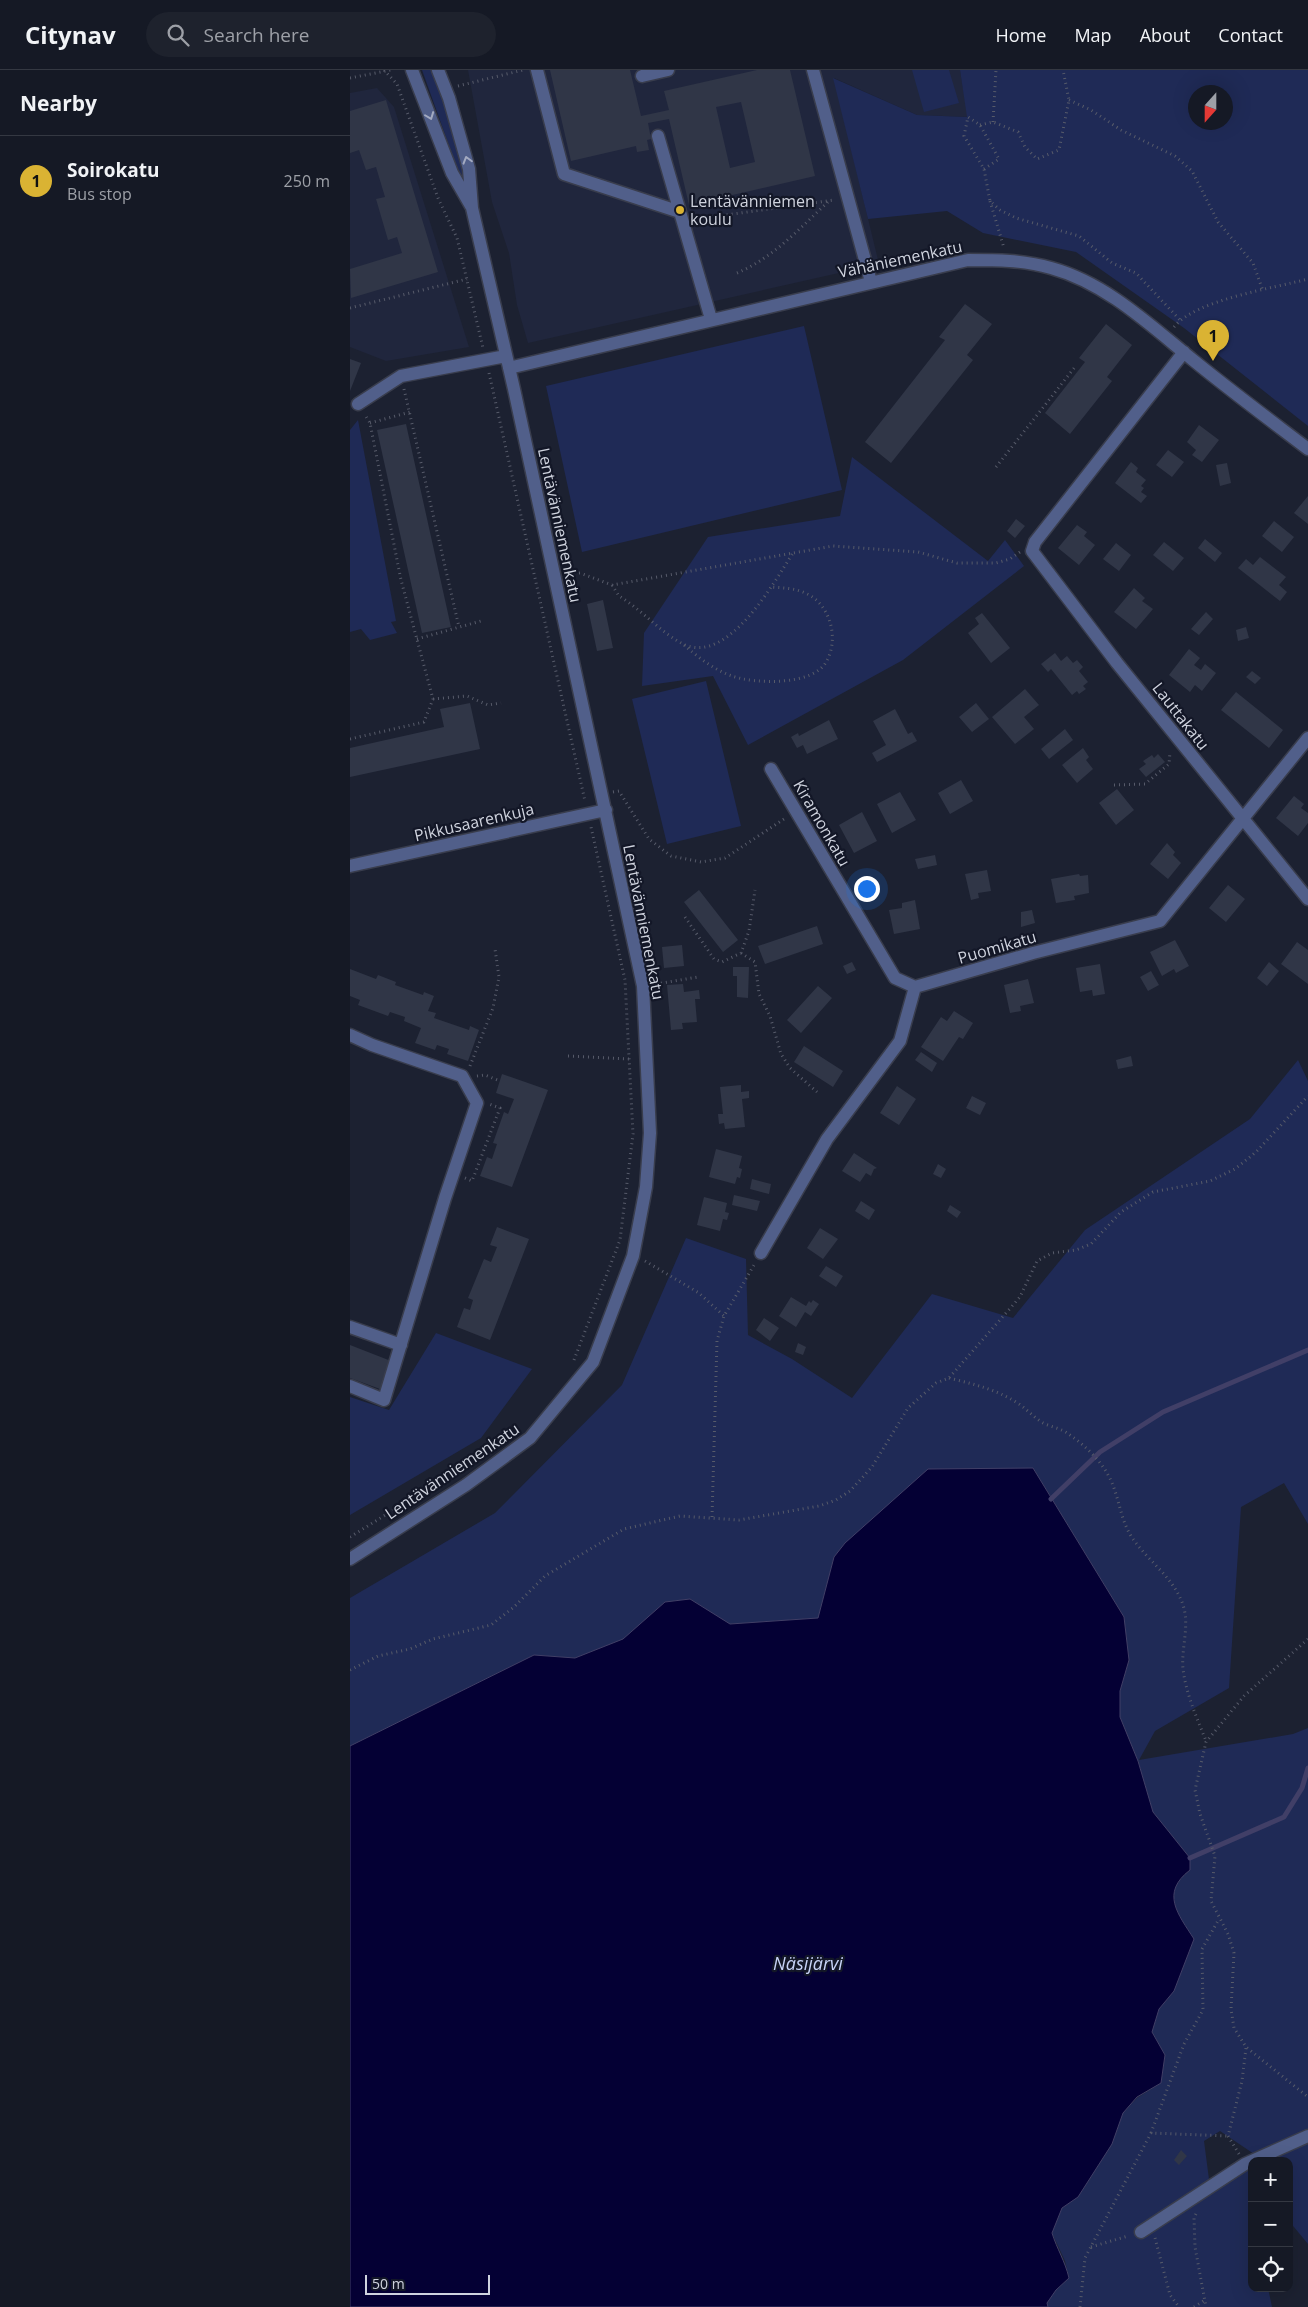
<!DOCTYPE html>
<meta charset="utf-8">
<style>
body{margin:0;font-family:"Open Sans",sans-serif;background:#1e222d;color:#f1f3f6}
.controls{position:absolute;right:15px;bottom:15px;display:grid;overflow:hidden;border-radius:10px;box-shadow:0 5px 20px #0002}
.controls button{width:45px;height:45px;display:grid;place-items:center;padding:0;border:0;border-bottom:1px solid #343842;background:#151925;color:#f1f3f6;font:25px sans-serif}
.compass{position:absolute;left:838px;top:15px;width:45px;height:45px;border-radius:50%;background:#151925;box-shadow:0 5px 20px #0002;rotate:201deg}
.scale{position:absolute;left:15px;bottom:12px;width:125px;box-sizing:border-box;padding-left:5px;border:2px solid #cfd3de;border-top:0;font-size:14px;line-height:18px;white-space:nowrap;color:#cfd3de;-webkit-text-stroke:4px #131727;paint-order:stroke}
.you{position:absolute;left:516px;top:818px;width:18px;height:18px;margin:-12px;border:4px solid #fff;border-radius:50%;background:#1a73e8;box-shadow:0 0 0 8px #1a73e833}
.badge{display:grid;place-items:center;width:32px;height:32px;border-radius:50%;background:#dab333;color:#111;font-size:16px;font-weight:700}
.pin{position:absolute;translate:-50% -41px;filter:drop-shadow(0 1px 2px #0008)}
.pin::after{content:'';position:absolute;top:26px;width:18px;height:15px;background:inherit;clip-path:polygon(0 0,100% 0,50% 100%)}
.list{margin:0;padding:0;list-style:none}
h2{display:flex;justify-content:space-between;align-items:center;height:65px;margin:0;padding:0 20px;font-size:21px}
h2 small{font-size:16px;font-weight:400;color:#9da0a7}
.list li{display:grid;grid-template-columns:32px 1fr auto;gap:15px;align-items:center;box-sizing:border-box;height:90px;padding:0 20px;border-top:1px solid #343842}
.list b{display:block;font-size:19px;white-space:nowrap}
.list p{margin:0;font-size:16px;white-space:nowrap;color:#9da0a7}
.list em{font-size:16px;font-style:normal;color:#9da0a7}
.icon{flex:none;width:28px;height:28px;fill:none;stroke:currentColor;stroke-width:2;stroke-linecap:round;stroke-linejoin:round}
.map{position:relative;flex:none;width:958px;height:2237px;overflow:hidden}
header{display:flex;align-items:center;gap:30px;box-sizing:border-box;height:70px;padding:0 25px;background:#151925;border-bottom:1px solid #343842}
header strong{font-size:24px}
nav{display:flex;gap:28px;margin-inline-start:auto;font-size:18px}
.search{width:350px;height:45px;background:#1e222d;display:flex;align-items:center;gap:12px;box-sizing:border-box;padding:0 18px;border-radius:28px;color:#9da0a7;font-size:19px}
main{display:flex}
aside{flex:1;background:#151925}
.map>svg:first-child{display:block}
.built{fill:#20263d}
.green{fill:#1f2a56;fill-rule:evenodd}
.water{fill:#040034;stroke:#413f67}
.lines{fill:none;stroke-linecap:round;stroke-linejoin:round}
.stream{stroke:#413f67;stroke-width:5}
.building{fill:#303647;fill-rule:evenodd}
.minor-casing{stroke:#393d4d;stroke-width:15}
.path{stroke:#575b6a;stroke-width:3;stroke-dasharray:1 4;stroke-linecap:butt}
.minor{stroke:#515f8a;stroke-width:12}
.oneway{stroke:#a3aac1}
.poi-dot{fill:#dab333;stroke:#131727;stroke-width:2}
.labels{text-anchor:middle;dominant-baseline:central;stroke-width:4.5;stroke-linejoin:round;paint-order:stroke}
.poi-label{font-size:16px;fill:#cfd3de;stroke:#131727;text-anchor:start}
.street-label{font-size:16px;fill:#cfd3de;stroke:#131727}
.water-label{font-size:18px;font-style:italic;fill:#c7d3f7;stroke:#131727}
</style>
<header>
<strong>Citynav</strong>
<div class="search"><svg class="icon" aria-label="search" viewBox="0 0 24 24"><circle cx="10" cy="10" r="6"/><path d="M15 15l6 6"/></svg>Search here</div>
<nav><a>Home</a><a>Map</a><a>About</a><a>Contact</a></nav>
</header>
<main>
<aside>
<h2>Nearby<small></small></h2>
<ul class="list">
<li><span class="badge">1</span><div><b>Soirokatu</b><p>Bus stop</p></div><em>250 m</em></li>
</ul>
</aside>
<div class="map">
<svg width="958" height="2237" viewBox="0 0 958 2237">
<rect width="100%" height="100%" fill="#1c2131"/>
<path class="built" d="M118,0H610L618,47L567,45L484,8L529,194L178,273L167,235L159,183L142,132Z
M27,18L44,37L119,277L36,291L0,277V23Z"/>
<path class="green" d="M72,0H83L94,31L115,107L114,110L111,109Z
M562,0H599L609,33L574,42Z
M610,0H958V356L834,258L726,182L633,163L597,141L518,149L483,8L567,45L617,47ZM846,22H876V52H846Z
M454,256L492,420L232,482L196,316Z
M8,350L46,551L41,552L47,563L20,570L11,559L0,562V360Z
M502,387L638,491L655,470L674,496L553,590L398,675L363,606L292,616L294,563L358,467L490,446Z
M356,611L391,756L317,774L282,629Z
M948,990L958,1011V1454L934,1413L891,1437L879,1618L805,1661L789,1690L943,1664L958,1658V2174L939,2151V2091H902V2218H918L922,2237H698L696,2233L706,2220L719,2208L715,2191L702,2163L712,2138L728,2127L762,2074L773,2043L787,2028L811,2013L815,1985L802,1962L809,1939L824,1921L843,1869C828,1844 810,1823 840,1800V1788L803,1742L788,1691L770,1647V1621L779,1590L774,1547L683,1398L495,1473L484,1487L468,1548L379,1554L340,1529L315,1532L274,1569L225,1588L184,1585L0,1676V1528L145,1443L272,1315L336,1168L396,1189L398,1265L442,1289L502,1328L582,1224L663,1248L735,1160L900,1049ZM870,2061L907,2086L860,2117L854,2071Z
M86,1263L182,1299L131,1368L0,1445V1327L39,1340Z"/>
<path class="water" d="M683,1398L774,1547L779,1590L770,1621V1647L788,1691L803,1742L840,1788V1800C810,1823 828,1844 844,1869L824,1921L809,1939L802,1962L815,1985L811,2013L787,2027L773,2043L762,2074L728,2127L712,2138L702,2163C707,2179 715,2191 719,2208L706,2220L697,2233L698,2237H0V1676L184,1585L225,1588L273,1569L315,1532L340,1529L380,1554L468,1548L484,1487L495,1473L578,1399Z"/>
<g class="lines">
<path class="stream" d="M701,1429L750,1382L813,1342L958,1280
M840,1788L934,1747L952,1718L958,1698"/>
</g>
<path class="building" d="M200,0H280L291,46L319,40L314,21L407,0H440L465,106L339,135L319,49L298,53L301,69L297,70L299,80L287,82L286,76L221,91ZM391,32L405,92L380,98L366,37Z
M36,30L88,202L1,228L0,199L52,183L47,167L38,170L26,129L35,127L26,97L16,100L9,80L0,83V41Z
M615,234L642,254L617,285L623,290L541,393L515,372L595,270L589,267Z
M756,254L782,275L757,307L762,311L720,364L695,343L735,292L729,288Z
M0,289L11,293L0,321Z
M56,354L101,557L72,563L27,360Z
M849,355L869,370L852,392L842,385L846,380L837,372Z
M818,380L834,392L822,407L806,395Z
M781,392L788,398L786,402L796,410L791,416L794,418L791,422L797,426L791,433L765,413Z
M877,393L881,413L870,416L866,395Z
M958,426V454L944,443Z
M666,449L675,456L665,468L657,461Z
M924,451L944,467L932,482L912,466Z
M727,455L737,462L734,466L745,475L729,495L708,478Z
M855,469L872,483L865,492L848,478Z
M814,472L834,488L823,501L803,485Z
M766,473L781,485L769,501L753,489Z
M910,487L936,507L929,515L937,522L930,531L888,498L896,489L903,495Z
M784,518L795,528L792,531L803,539L786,559L764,542Z
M253,530L263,578L247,581L237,534Z
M856,542L863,549L849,565L841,559Z
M632,543L660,578L641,593L618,563L629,554L625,548Z
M896,557L899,568L888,571L886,560Z
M839,579L850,588L844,595L851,600L855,594L866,603L852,621L845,615L840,622L819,605Z
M705,583L711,591L717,586L723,593L727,590L733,597L729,601L738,612L733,616L736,619L729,624L727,621L722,625L701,599L698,602L691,594Z
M902,601L911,608L905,614L896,607Z
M675,619L689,635L674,647L684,659L665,674L642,647Z
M886,622L933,660L919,678L871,640Z
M120,633L130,679L0,707V678L94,657L90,639Z
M626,633L639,649L622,662L609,647Z
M545,639L558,664L562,662L567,671L527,692L522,683L536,675L523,651Z
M479,650L488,669L457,684L453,675L447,678L441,667L448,663L449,666Z
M715,659L723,670L699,689L691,679Z
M733,678L739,687L736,690L743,699L727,713L712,695Z
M808,684L815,692L796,707L789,699L796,694L793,691L802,685L804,688Z
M611,710L623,731L600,744L588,723Z
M767,719L784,740L766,755L749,733Z
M550,722L566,750L542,763L527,734Z
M944,726L954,734L951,738L958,743V753L948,766L926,748Z
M512,742L527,771L504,783L489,755Z
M817,773L825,782L823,785L831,793L818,809L800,794Z
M585,785L587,795L568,799L565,789Z
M637,800L641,821L628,823L629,828L621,830L615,804Z
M729,804L730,806L738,805L739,823L724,826L725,830L706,833L701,809Z
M878,815L895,829L876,852L859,838Z
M349,820L388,870L373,882L334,832Z
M565,830L570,859L544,864L539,840L552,838V833Z
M682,840L685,853L671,857V842Z
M467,856L473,874L415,894L408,876Z
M825,870L839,896L826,903L824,899L812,906L800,882Z
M947,872L958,880V914L931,894Z
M332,875L334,896L314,898L312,877Z
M502,892L506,900L497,904L493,896Z
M919,892L929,901L917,916L907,908Z
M750,894L755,924L743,926L742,920L730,922L726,898Z
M383,897H399L398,928L387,927V906H383Z
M0,899L26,909L28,905L46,912L45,915L73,925L74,922L84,926L78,941L86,943L84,948L119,960L120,956L129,960L118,991L97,984L99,979L87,975L85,980L65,973L71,958L54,951L55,947L40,942L38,946L8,935L10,930L0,926Z
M801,901L809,915L798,921L790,907Z
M678,909L684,933L670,936L671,941L660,943L654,915Z
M333,914L334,922L349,920L350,929H345L347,952L332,953L333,959L321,960L317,915Z
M468,916L482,928L451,963L437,950Z
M604,941L623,953L613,969L609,967L593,991L571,977L591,947L597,951Z
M454,976L493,1001L483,1017L444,992Z
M571,982L587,993L582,1002L565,990Z
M781,986L783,996L768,999L766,990Z
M152,1004L198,1020L162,1117L130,1106L137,1087L142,1089L147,1074L143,1073L154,1042L158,1044L164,1029L146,1023Z
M391,1015V1022L399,1021V1028L392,1029L395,1057L375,1059L374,1053L369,1054L368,1044H373L370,1017Z
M547,1016L566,1029L549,1055L530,1043Z
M622,1026L636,1033L630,1045L616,1038Z
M366,1079L392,1086L389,1098L392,1099L390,1108L387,1107L385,1114L359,1107Z
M504,1083L527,1098L524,1099L521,1106L516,1103L510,1112L492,1101Z
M588,1094L596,1099L591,1108L583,1104Z
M402,1109L421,1114L419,1124L400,1119Z
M384,1125L410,1131L407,1141L382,1135Z
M354,1127L377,1133L375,1142L379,1143L377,1150L373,1149L370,1161L347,1155Z
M511,1131L525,1140L519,1150L505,1141Z
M600,1135L611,1142L607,1148L597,1141Z
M147,1157L179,1169L140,1270L107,1257L114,1238L120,1240L123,1230L118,1228L134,1189L141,1192L147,1177L140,1175Z
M470,1158L488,1169L473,1189L457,1178Z
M476,1196L493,1206L486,1217L469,1206Z
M441,1227L456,1236L459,1231L461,1233L463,1230L469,1234L461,1246L455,1242L446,1257L429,1246Z
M414,1248L429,1258L420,1271L406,1260Z
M448,1273L456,1277L453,1285L445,1282Z
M0,1275L41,1291L30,1319L0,1308Z
M831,2080L837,2086L829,2095L824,2090Z"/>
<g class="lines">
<defs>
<path id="minor" d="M62,0L102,103L121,136
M187,0L214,104L330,142
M463,0L521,212
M292,6L318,0
M308,66L361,249
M834,282L685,472L682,481L767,593L958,829
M159,298L618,190C646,190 673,190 701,198C756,213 800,255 843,290C881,321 920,350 958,379
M8,334L51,306L156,286
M421,699L545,908L565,917
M0,796L256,740
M0,965L22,975L112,1006L127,1033L95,1128L34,1330L0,1316
M411,1183L477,1069L550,971L565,917L683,883L810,851L958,668
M0,1257L51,1275
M0,1489L116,1415L180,1368L243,1292L283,1186L296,1117L300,1063L293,916L164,319L122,138L119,99L99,28L88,0
M791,2162L895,2094L958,2066"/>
</defs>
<use href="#minor" class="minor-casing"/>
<path class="path" d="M34,0L47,14L88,128L107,168L133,278
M0,8L41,0
M108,16L173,0
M719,30L741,40L771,60L825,86L842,101L868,152L903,193L913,221
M643,52L646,0
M630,55L643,52L668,62L675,77L687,89L709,80L719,30L713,0
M634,99L649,89L630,55L618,47L614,66L634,99L640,131L650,140L666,148L729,166L762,193L786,203L830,250
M640,131L654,178
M347,149L484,130
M387,203C423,188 450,158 478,132
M0,238L117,209
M824,257C845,230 924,218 958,209
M139,303L235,731
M54,319L109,557
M20,353L60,342
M646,397L725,297
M219,504L230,503L262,515L483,476L568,482L607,493H646L660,489L670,482
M262,515L269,526C292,540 310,562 333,574C378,596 424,512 443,483
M67,569L131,551
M334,575C348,587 364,600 382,606C404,614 463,616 476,592C490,569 480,533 455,523C445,518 433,518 421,517
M83,629L117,626L138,635L151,633
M0,669L74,652L83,629L51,510L20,353L15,345
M764,715L795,714L819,694L820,682
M263,722L269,721L299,769L321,786L351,792L375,788L434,749
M335,847L364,889L372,892L391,883L399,861L405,820
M391,883L405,892L409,924L420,946L431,984L440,998L467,1022
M306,914L348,907
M218,986L279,989
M120,996L143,938L149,907L145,879
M127,1006L135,1005L150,1011
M115,1108L122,1111L150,1038L139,1034
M295,1191L349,1223L374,1246
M224,1290L270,1170L283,1064L275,910L241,757
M599,1308C623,1314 645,1319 666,1332C676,1338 683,1347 693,1353C701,1357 710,1358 717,1363C735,1375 754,1393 762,1413C770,1432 771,1452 783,1469C799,1492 824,1508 833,1535C840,1556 831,1578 833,1599C836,1624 847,1648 856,1671
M362,1447L367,1271L374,1246L404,1195
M0,1467L119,1393
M958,1569L894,1626L856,1672L845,1720L850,1744L865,1786L861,1831L878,1864L884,1883L881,1939L884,1958L896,1977L958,2027
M0,1600L28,1586L60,1579L83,1569L141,1555L164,1537L195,1506L274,1459L330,1446L389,1450L469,1436L486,1430L500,1421L522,1397L558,1338L586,1313L599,1308L670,1227L687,1191L702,1183L726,1180L741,1174L771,1142L803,1122L860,1111L885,1099L906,1082L958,1026
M801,2063L834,1974L853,1940L852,1879L869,1849
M889,2084L878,2066L892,2011L896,1978
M846,2144L844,2148L845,2177L856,2237
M805,2168L820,2225L829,2237
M741,2177L778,2166
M730,2237L735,2188L801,2063L878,2066
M844,2237L855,2230"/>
<use href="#minor" class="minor"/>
</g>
<defs><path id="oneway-chevron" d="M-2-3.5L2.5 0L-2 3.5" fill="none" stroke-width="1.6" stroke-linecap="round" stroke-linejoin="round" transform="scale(1.25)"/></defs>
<g class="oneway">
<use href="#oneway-chevron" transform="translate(80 46) rotate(69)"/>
<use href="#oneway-chevron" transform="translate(117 90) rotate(-106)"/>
</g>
<circle class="poi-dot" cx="330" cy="140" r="5"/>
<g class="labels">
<g class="poi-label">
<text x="340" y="131">Lentävänniemen<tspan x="340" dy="18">koulu</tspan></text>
</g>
<g class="street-label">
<text transform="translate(550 189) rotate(-12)">Vähäniemenkatu</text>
<text transform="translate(210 455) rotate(78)">Lentävänniemenkatu</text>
<text transform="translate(831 646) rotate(52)">Lauttakatu</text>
<text transform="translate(124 752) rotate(-13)">Pikkusaarenkuja</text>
<text transform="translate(472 753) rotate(60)">Kiramonkatu</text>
<text transform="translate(294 852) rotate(79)">Lentävänniemenkatu</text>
<text transform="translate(647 877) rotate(-16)">Puomikatu</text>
<text transform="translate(102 1401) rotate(-34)">Lentävänniemenkatu</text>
</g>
<g class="water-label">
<text x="458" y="1893">Näsijärvi</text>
</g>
</g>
</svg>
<div class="controls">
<button>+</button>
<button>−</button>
<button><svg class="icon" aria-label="locate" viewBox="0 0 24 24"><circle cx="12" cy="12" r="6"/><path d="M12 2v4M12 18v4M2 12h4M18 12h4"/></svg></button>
</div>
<svg class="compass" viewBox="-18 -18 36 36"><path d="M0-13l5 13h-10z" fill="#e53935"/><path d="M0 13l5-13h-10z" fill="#9da0a7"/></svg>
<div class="scale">50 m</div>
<div class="you"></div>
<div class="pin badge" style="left:863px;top:291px">1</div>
</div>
</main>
